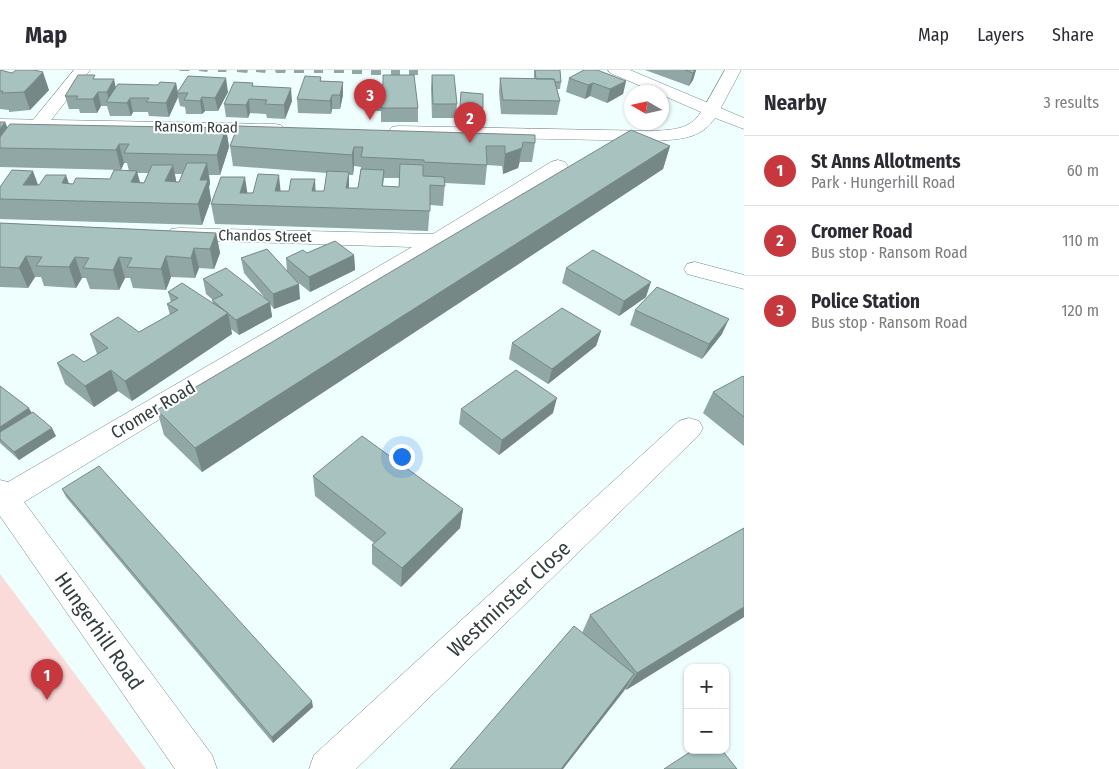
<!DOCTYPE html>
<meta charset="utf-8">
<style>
body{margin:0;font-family:"Fira Sans Condensed",sans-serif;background:#f2f2f3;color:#2b2b33}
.controls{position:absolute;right:15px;bottom:15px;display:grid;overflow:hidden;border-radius:10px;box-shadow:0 1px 4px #0004}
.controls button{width:45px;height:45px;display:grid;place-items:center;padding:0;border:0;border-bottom:1px solid #e1e1e2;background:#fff;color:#2b2b33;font:25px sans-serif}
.compass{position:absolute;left:624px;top:15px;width:45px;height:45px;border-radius:50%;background:#fff;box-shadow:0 1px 4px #0004;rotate:279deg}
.you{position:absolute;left:401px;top:386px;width:18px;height:18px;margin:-12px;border:4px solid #fff;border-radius:50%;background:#1a73e8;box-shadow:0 0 0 8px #1a73e833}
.badge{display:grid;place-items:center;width:32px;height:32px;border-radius:50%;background:#c7373e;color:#fff;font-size:16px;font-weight:700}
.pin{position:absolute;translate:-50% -41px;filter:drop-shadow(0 1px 2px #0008)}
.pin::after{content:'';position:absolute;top:26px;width:18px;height:15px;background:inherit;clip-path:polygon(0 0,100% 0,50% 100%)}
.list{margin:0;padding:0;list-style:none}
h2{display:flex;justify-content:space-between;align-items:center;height:65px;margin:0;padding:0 20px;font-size:21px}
h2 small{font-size:16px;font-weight:400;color:#7c7c81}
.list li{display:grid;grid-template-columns:32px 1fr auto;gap:15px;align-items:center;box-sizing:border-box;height:70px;padding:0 20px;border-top:1px solid #e1e1e2}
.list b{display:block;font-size:19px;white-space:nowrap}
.list p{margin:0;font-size:16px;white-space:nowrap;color:#7c7c81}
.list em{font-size:16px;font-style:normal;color:#7c7c81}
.map{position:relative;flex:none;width:744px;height:699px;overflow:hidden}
header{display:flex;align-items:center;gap:30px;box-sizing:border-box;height:70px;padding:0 25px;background:#fff;border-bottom:1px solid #e1e1e2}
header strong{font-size:24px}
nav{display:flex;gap:28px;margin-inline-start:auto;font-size:18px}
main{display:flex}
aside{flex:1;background:#fff}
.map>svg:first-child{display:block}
.green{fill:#fadbd9}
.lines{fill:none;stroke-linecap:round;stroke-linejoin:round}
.minor-casing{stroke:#718988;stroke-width:1}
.tertiary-casing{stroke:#718988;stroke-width:1}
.minor{fill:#fff;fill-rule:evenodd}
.tertiary{fill:#fff;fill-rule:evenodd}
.wall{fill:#90a7a5;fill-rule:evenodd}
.shaded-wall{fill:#768886}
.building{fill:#a8c2c0;stroke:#768886}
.labels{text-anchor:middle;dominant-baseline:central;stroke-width:4;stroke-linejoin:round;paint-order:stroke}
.far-street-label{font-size:15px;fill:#343e3e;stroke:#fff}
.street-label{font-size:18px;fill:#343e3e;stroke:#fff}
.near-street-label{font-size:21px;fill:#343e3e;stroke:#fff}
</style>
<header>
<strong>Map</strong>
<nav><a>Map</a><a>Layers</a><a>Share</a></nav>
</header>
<main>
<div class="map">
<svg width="744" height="699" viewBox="0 0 744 699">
<rect width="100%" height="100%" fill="#effffe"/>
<path class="green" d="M0,504L146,699H0Z"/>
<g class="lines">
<defs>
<path id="minor" d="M74,0H90L45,58L39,59L33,58L30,54L33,50Z
M725,0H741L717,45L711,46L705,45L702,41Z
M558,90L565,92L568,96L565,100L450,172L448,176L442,177L24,432L212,685L217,699H175L0,446V410L8,412L412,177L179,170L171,169L168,164L171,159L179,158L433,164L551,92Z
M695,192L744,205V219L687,204L684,199L687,194Z
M689,348L699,351L703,358L699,365L356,699H309L314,685L679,351Z"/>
<path id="tertiary" d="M608,0H630L744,48V59L715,48C700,70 679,69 655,71L398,66L392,65L389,61L392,57L398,56L655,61C675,59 689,60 701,42L662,25V22H655L610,3Z
M0,49L275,54L281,55L284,59L281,63L275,64L0,59Z"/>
</defs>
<use href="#minor" class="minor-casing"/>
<use href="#tertiary" class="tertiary-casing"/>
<use href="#minor" class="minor"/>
<use href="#tertiary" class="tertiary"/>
</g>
<path class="wall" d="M0,0L49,20L30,40L9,42V40L0,39Z
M179,0H190L189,1H180Z
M199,0H208L207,2L199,1Z
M218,0H227L226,2H218Z
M237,0H248L247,3L237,2Z
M256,0H266L265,3L256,2Z
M275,0H286L285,3H276Z
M294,0H304V3H294Z
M314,0H323V3H314Z
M334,0H344V3H334Z
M352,0H362V4H352Z
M371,0H387H381V5H371Z
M391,0H406H400V5L418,38V52H381V41H371V15H383V5H391Z
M409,0H418V5H409Z
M534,0L561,12L560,19H557L560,31L557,45L501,44L499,22L500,8L534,9Z
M645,0H696L693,10L689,16Z
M432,5L457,34L456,48H432L431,18Z
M321,7V11L343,12V25L340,39H332L331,44L298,43L297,29Z
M569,8L626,11L623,24L607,33L590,26L585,29L566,22Z
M97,9L116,17L158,15L176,13L178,22H228L218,41H205L202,44H186L185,37L180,36L178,27L169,47L149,46L148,42H133L131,46H110L107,36H101L97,43H80L79,39H69L65,26Z
M253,13V16L292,31L285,49L267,48L266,44L250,43L248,48L226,47L224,34Z
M461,22L483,38L482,45L460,44Z
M0,52H5L7,57L226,58L229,77L220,105H209L210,113L209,117L211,130L202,155L0,149V117L73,114L110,109L129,101L127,93H124L121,100L0,97ZM137,103H148L144,113L140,112ZM175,104H182L179,112H176Z
M238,56L535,73L532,92H520L518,98L503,104L502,96L487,95L485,115L445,113L443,136L430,135L428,161L215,154L211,134L247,123L281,121H289L315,109V121H324L327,103L233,96L230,76ZM354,96L361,97L358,118H349V105H353ZM384,108H399V117L383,116Z
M670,76L663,99L202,402L164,365L157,340Z
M0,153L216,163L220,183L214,199L199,198L195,208L171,207L166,220L133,218L130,208H125L119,220L90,219L86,208H82L76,218L44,216L41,207H35L28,218L0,217Z
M307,183L354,185L355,200L310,222L295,210L300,229L274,239L270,234L272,247L239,265L231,259L232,264L132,331L118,321L94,337L65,314L57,293L84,292L97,284L90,264L139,262L170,245L167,234L171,232L168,222L213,233L212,230H213L206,224L203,209L265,228L244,203L241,188L287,201L286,188Z
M566,198L646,227L619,246L562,213Z
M635,240L722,264L702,289L630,255Z
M601,261L596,276L548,314L509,289L512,273Z
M744,307V376L703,343L713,322Z
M0,316L32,343L56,366L19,390L0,373Z
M461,339L553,343L499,385L459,354Z
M313,406L463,439L460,458L401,517L372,494V475L374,473L315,426Z
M62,419L313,637L273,673L66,427Z
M744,458V547L626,620L625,618L563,699H450L582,563L590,545Z"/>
<path class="shaded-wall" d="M695,0H696L693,10L689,16L693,3Z
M43,2L49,20L30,40L24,22Z
M226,8L228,22L218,41L215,28Z
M114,9L117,23L109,32L107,22Z
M626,11L623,24L607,33L610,19Z
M343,12V25L340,39V25Z
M176,13L178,27L169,47L166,33Z
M593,13L590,26L585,29L588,15Z
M291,18L292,31L285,49L284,35Z
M98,22L101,36L97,43L93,29Z
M332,25V39L331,44L330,31Z
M202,27L205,41L202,44L200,31Z
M130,28L133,42L131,46L127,33Z
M249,29L250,43L248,48L246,35Z
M5,52L13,71L0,78V59Z
M226,58L229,77L220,105L217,85Z
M523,72L518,98L503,104L505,84Z
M119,74L124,93L121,100L116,80Z
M670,76L663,99L202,402L195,378Z
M354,77V96L353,105L352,85Z
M207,93L210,113L209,117L211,130L202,155L198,134L200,110Z
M173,95L177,115L165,111Z
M33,101L40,120L23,115Z
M137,101L142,121L131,112Z
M349,102V122L346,118Z
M66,105L73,125L62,113Z
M279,105L281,125L275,121Z
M245,107L248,127L240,123Z
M315,109L316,129L312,121Z
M216,163L220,183L214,199L210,179Z
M194,178L199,198L195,208L191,188Z
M354,185L355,200L310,222L309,207Z
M26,186L35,207L28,218L19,198Z
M166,186L171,207L166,220L161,199Z
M75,187L82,208L76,218L69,197Z
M119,187L125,208L119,220L113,200Z
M651,212L646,227L619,246L624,231Z
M299,214L300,229L274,239L273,224Z
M270,232L272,247L239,265L236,250Z
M228,243L232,264L132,331L125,311Z
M729,249L722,264L702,289L709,274Z
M601,261L596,276L548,314L552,299Z
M111,300L118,321L94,337L85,316Z
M557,328L553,343L499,385L502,370Z
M29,338L33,345L0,368V357Z
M52,358L56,366L19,390L14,382Z
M463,439L460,458L401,517L402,498Z
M744,537V547L626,620L637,603Z
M634,604L624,621L563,699H561Z
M312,631L313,637L273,673L272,667Z"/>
<path class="building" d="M0,0L12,3L16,0H34L43,2L24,22L2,23L3,21H0Z
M535,0H560L561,12H555L554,9H536Z
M584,0H597L626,11L610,19L593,13L588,15L569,8Z
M685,0H695L693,3Z
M78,5H95L93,9H114L107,22H98L93,29H76L78,26H65Z
M383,5H414L418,38H381V27H371V15H383Z
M432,5H454L457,34H433Z
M188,6L226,8L215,28L202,27L200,31L184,30L188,23H177Z
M305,6L321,7L320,11L343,12L340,25H332L330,31L297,29Z
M500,8L554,9L560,31L503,30Z
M160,12L176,13L166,33L146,32L149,28H130L127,33L106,32L118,14L158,15Z
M234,12L253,13L252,16L291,18L284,35L265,34L267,30L249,29L246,35L224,34Z
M461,22L483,24V38L460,37Z
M0,52H5L0,59Z
M10,54L226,58L217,85L124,83L129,74H119L116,80L0,78V67Z
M238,56L535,65V73L523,72L522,78L505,84V76H486L487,95L424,92V90L361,87L363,77H354L352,85L230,76Z
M631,60L670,76L195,378L157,340Z
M187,93H207L200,110H208L198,134L0,129V117L12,100L33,101L23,115H39L46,105H66L62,113L73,114L76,108L110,109L114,100L137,101L131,112L144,113L152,95H173L165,111L179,112Z
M400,94L423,95V106L444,107L445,116L430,115V141L211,134L221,107H245L240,123H253L258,104L279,105L275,121H289L291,109H315L312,121H324L327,101L349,102L346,118H358L361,99L384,100L382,116L399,117Z
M0,153L216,163L210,179L194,178L191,188L166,186L161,199L127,197L132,188L119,187L113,200L83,198L89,188L75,187L69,197L36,196L42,187L26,186L19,198L0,197Z
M335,171L354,185L309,207L286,188L303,180L307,183Z
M267,179L299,214L273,224L241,188Z
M593,180L651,212L624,231L566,198Z
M226,198L270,232L236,250L212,230L223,225L203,209Z
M182,213L228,243L125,311L111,300L85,316L57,293L73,284L84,292L108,278L90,264L118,247L139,262L178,240L167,234L178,228L168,222Z
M657,217L729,249L709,274L635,240Z
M562,238L601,261L552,299L512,273Z
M516,300L557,328L502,370L461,339Z
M743,306L744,307V347L713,322Z
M0,316L29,338L0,357Z
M33,342L52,358L14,382L0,369V362Z
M362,366L463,439L402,498L372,475L386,463L313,406Z
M99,396L312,631L272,667L62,419Z
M744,458V537L637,603L590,545Z
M574,556L634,604L561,699H450Z
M693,680H722L737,699H664Z"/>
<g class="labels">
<g class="far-street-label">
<text transform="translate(196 57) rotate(1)">Ransom Road</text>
<text transform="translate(265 166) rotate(1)">Chandos Street</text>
</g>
<g class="street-label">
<text transform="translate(153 340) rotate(-31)">Cromer Road</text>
</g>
<g class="near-street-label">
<text transform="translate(509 529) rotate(-43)">Westminster Close</text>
<text transform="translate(99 561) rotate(55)">Hungerhill Road</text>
</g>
</g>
</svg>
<div class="controls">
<button>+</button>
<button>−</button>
</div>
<svg class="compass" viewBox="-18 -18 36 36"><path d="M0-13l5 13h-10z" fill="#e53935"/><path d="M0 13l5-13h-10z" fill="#7c7c81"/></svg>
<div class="you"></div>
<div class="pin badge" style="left:47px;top:630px">1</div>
<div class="pin badge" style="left:470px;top:73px">2</div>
<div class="pin badge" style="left:370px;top:50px">3</div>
</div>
<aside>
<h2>Nearby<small>3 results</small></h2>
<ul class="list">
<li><span class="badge">1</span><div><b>St Anns Allotments</b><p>Park · Hungerhill Road</p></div><em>60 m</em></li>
<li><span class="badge">2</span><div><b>Cromer Road</b><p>Bus stop · Ransom Road</p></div><em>110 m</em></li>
<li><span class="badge">3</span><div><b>Police Station</b><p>Bus stop · Ransom Road</p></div><em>120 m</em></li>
</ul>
</aside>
</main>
